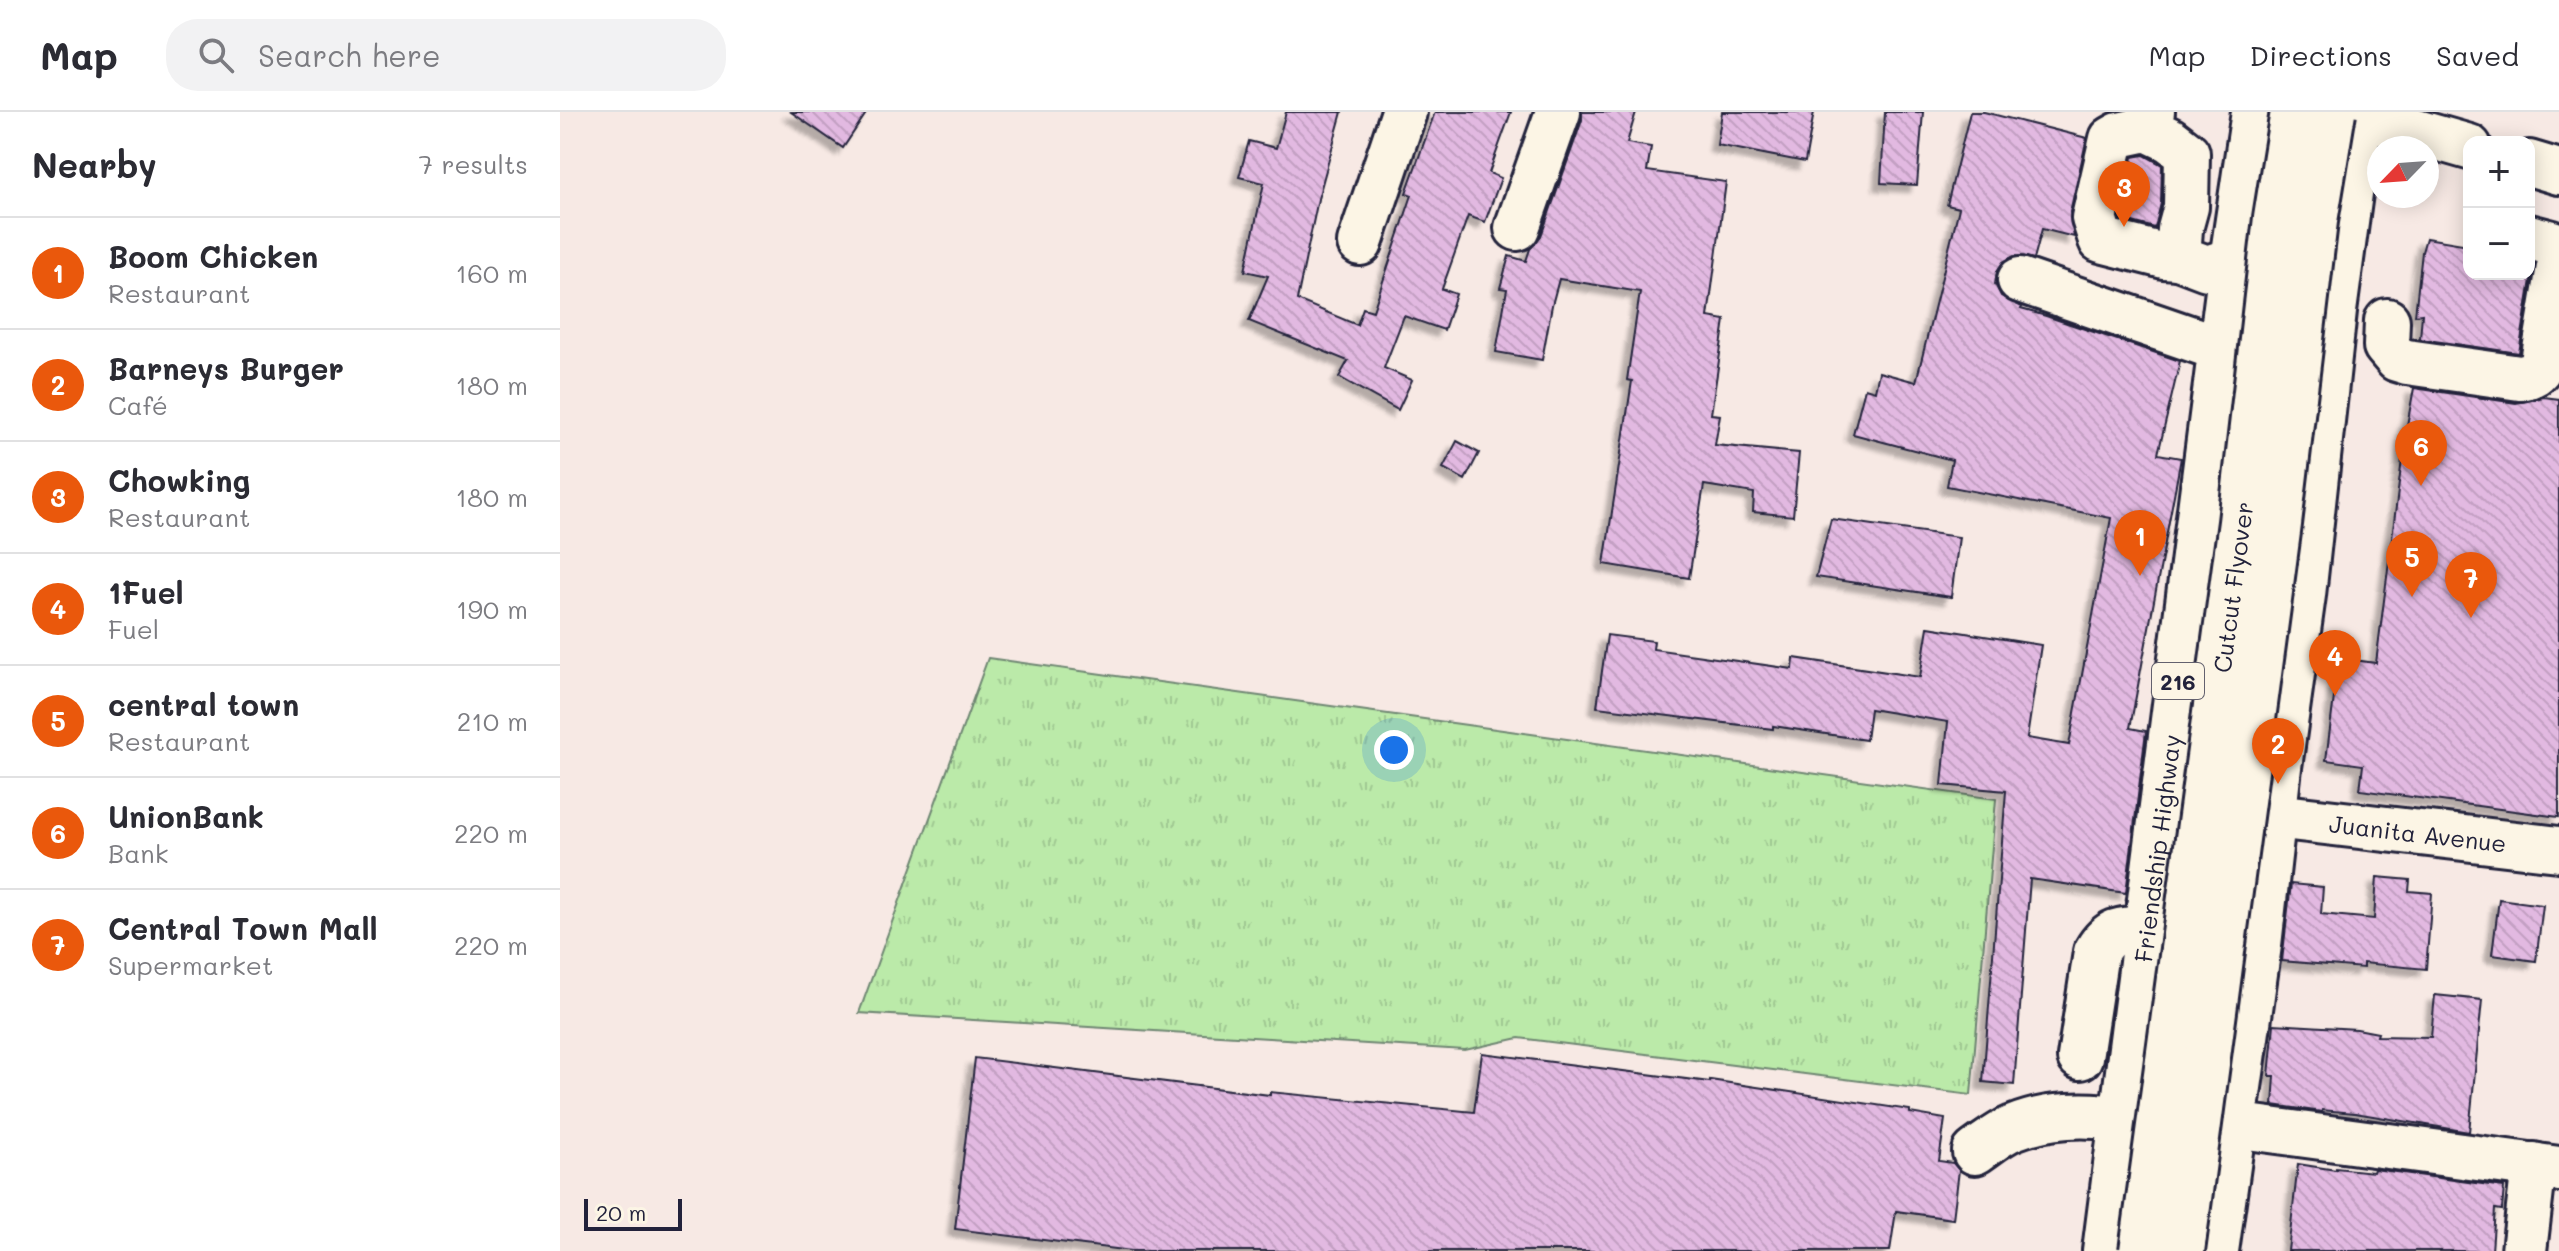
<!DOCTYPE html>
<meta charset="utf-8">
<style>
body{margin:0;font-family:Mali,sans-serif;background:#f2f2f3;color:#2b2b33}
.controls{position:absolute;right:24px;top:24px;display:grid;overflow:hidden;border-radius:16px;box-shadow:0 4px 20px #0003}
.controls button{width:72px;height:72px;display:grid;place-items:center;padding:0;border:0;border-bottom:2px solid #e1e1e2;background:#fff;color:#2b2b33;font:40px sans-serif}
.compass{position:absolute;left:1807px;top:24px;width:72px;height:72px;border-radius:50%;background:#fff;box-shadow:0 4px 20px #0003;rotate:245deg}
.scale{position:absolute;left:24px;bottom:20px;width:98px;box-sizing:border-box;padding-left:8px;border:4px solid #22223b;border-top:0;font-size:22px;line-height:28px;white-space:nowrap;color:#22223b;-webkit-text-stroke:6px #fcf5e5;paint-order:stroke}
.you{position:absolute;left:834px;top:638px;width:28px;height:28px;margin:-20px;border:6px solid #fff;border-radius:50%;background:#1a73e8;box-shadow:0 0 0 12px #1a73e833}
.badge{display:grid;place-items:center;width:52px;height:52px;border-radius:50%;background:#ea580c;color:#fff;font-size:26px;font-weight:700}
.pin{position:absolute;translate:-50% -66px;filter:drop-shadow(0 2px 4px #0008)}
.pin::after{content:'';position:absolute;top:42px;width:28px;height:24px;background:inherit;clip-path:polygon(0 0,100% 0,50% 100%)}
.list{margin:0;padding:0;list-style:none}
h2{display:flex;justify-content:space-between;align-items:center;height:104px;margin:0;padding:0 32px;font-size:34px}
h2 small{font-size:26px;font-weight:400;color:#7c7c81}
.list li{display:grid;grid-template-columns:52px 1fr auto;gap:24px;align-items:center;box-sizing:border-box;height:112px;padding:0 32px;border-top:2px solid #e1e1e2}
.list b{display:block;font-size:30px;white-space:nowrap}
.list p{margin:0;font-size:26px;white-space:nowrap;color:#7c7c81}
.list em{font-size:26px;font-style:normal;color:#7c7c81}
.icon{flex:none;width:44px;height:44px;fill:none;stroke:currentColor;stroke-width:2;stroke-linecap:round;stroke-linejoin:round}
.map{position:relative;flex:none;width:1999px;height:1139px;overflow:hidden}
header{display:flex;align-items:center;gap:48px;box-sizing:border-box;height:112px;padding:0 40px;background:#fff;border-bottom:2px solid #e1e1e2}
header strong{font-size:38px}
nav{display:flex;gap:44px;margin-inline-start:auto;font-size:28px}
.search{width:560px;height:72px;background:#f2f2f3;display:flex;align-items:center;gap:20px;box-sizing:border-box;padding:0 28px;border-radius:32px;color:#7c7c81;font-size:30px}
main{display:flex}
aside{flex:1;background:#fff}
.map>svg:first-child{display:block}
.grass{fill:url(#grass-tufts);stroke:#6e8672;stroke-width:2}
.building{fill:url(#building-back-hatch);stroke:#22223b;stroke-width:2;filter:url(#shadow)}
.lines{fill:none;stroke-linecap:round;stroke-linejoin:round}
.minor-casing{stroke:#22223b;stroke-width:50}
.major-casing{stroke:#22223b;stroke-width:50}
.minor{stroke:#fcf5e5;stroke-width:44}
.major{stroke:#fcf5e5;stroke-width:44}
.major-bridge-casing{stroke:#22223b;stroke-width:50;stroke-linecap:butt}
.major-bridge{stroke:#fcf5e5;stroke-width:44}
.labels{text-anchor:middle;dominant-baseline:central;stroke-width:8;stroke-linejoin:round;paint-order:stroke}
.shield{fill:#fcf5e5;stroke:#63616e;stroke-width:2}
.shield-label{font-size:22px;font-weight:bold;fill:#22223b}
.street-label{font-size:24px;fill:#22223b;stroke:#fcf5e5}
</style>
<header>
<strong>Map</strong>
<div class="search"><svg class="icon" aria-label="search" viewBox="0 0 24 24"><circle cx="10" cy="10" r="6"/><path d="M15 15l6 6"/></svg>Search here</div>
<nav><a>Map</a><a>Directions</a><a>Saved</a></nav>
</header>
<main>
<aside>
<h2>Nearby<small>7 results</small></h2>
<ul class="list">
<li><span class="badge">1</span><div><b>Boom Chicken</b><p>Restaurant</p></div><em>160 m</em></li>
<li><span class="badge">2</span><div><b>Barneys Burger</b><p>Café</p></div><em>180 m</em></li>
<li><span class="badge">3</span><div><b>Chowking</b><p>Restaurant</p></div><em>180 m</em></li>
<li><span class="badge">4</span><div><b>1Fuel</b><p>Fuel</p></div><em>190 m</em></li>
<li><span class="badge">5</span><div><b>central town</b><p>Restaurant</p></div><em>210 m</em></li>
<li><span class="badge">6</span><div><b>UnionBank</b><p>Bank</p></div><em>220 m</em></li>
<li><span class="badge">7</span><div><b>Central Town Mall</b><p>Supermarket</p></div><em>220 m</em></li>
</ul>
</aside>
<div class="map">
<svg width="1999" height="1139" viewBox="0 0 1999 1139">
<defs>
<pattern id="grass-tufts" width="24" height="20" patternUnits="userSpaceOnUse" patternTransform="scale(2)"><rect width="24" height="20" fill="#bbeaa9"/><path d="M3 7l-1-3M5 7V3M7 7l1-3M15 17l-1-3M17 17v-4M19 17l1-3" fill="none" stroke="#a0c892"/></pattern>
<pattern id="building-back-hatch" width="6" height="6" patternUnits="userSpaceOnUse" patternTransform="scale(2)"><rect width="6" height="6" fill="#e2b9e1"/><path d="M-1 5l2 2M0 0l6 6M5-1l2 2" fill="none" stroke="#c29fc2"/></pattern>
<filter id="shadow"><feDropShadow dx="-7" dy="7" stdDeviation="2" flood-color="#0004"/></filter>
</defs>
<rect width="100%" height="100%" fill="#f7e9e4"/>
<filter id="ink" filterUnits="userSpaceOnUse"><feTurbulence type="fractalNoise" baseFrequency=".0125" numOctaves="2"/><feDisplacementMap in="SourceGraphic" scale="16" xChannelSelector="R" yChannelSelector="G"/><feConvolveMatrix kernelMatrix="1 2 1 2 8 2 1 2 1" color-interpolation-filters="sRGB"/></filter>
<g filter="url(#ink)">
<path class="grass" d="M428,546L1436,687L1411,983L959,926L905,938L299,901Z"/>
<path class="building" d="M231,0H307L283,36Z
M726,0H782L758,87L737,188L797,213L803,196L813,199L852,83L846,81L875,0H951L929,61L941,66L925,110L908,104L882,177L896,182L884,218L844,204L824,256L852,268L838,298L779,265L788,249L689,209L708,164L685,159L704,71L679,65L689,29L716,36Z
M1022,0H1076L1067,31L1091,35L1087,59L1166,70L1148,205L1165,208L1151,302L1160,303L1155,333L1239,341L1233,404L1193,400L1194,381L1144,373L1129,466L1044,452L1072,269L1067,268L1080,180L999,167L992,193L982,248L936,240L947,177L940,176L949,144L966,149L970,137L981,124L1022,8Z
M1162,0H1254L1245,50L1157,33Z
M1325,0H1363L1357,73L1321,71Z
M1410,0H1424L1527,26L1510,100L1514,125L1482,117L1474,147L1454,144L1443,150L1437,159L1435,172L1441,184L1462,195L1461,197L1486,204L1620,249L1598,342L1621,346L1570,616L1586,619L1566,781L1470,767L1454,973L1423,970L1446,679L1382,673L1388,610L1310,597L1306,628L1213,614V617L1037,595L1047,523L1094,529L1093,537L1233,557L1234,546L1360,565L1368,515L1481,533L1467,626L1509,633L1551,406L1387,374L1392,348L1293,322L1305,276L1315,279L1319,260L1356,270L1399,96L1387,93Z
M1584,43L1602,53L1601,91L1595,116L1561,107L1560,105L1573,45Z
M1866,126L1909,133V162H1972L1959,241L1860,227L1862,202L1855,203L1862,140Z
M1854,276L1956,291L1984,285L1999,287V705L1800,678L1803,653L1766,648L1779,546L1816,551L1845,324Z
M897,329L919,341L905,368L883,356Z
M1271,407L1399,425L1391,485L1256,465Z
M1817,765L1850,768L1849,779L1872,781L1866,857L1803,851V856L1722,849L1731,772L1763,775L1761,802L1814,807Z
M1939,787L1983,793L1976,849L1932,843Z
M1875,883L1922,888L1909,1020L1795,1001L1762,998V1000L1713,993L1715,964H1709L1714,912L1797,917L1818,921L1817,924L1871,925Z
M922,941L1150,970V968L1350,998V1001L1385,1007L1379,1049L1393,1051L1399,1058L1393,1107L1336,1099L1330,1139H572L395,1117L415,946L710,983V980L914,1000Z
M1738,1052L1776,1058V1056L1813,1060L1814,1057L1944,1075L1942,1098L1935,1097L1932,1139H1728Z"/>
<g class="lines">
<defs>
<g id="minor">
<path d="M1592,0L1587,17L1610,28L1627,41L1626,95L1620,117L1618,145L1647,156L1672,148"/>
<path d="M1587,17L1559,23L1552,27L1534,106L1541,128L1604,144L1618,145"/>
<path d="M957,116L998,0"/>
<path d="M1969,125L1992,131L1999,142"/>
<path d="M800,131L844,0"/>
<path d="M1460,168L1661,237"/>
<path d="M1827,209L1826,234L1837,247L1847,250L1960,266C1972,264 1978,261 1983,250L1999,155"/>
<path id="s1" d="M1715,704L1999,737"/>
<path d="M1520,945L1536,840C1550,816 1561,817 1587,817"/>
<path d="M1673,1013L1999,1057"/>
<path d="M1415,1040C1427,1032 1440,1021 1453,1016C1487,1002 1527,1001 1562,1007"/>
<path d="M1964,1139L1974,1053"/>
</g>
<g id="major">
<path d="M1786,0L1909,35"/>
<path d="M1969,51L1999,60"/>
<path id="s2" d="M1545,1139L1672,148L1694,0"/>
<path d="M1656,1139L1699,833L1719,655L1743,483L1774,199L1801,0"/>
</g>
</defs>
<use href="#minor" class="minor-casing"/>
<use href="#major" class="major-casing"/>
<use href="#minor" class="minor"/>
<use href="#major" class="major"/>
<defs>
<g id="major-bridge">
<path id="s3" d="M1582,1139L1681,410L1716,106L1733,0"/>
<path d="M1622,1139L1719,412L1755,109L1773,0"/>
</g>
</defs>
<use href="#major-bridge" class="major-bridge-casing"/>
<use href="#major-bridge" class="major-bridge"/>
</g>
</g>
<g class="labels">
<rect class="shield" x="1592" y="551" width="52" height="36" rx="6"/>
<g class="shield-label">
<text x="1618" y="569">216</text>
</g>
<g class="street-label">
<text stroke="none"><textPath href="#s3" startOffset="670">Cutcut Flyover</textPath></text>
<text stroke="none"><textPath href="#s1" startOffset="144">Juanita Avenue</textPath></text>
<text stroke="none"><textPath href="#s2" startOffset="406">Friendship Highway</textPath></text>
</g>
</g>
</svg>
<div class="controls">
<button>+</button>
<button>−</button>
</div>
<svg class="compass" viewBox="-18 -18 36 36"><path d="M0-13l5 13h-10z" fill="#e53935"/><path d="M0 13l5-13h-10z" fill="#7c7c81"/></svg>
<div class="scale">20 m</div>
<div class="you"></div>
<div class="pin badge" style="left:1580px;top:464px">1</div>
<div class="pin badge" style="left:1718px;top:672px">2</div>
<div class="pin badge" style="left:1564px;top:115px">3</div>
<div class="pin badge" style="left:1775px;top:584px">4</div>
<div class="pin badge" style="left:1852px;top:485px">5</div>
<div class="pin badge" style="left:1861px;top:374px">6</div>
<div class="pin badge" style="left:1911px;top:506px">7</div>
</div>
</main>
